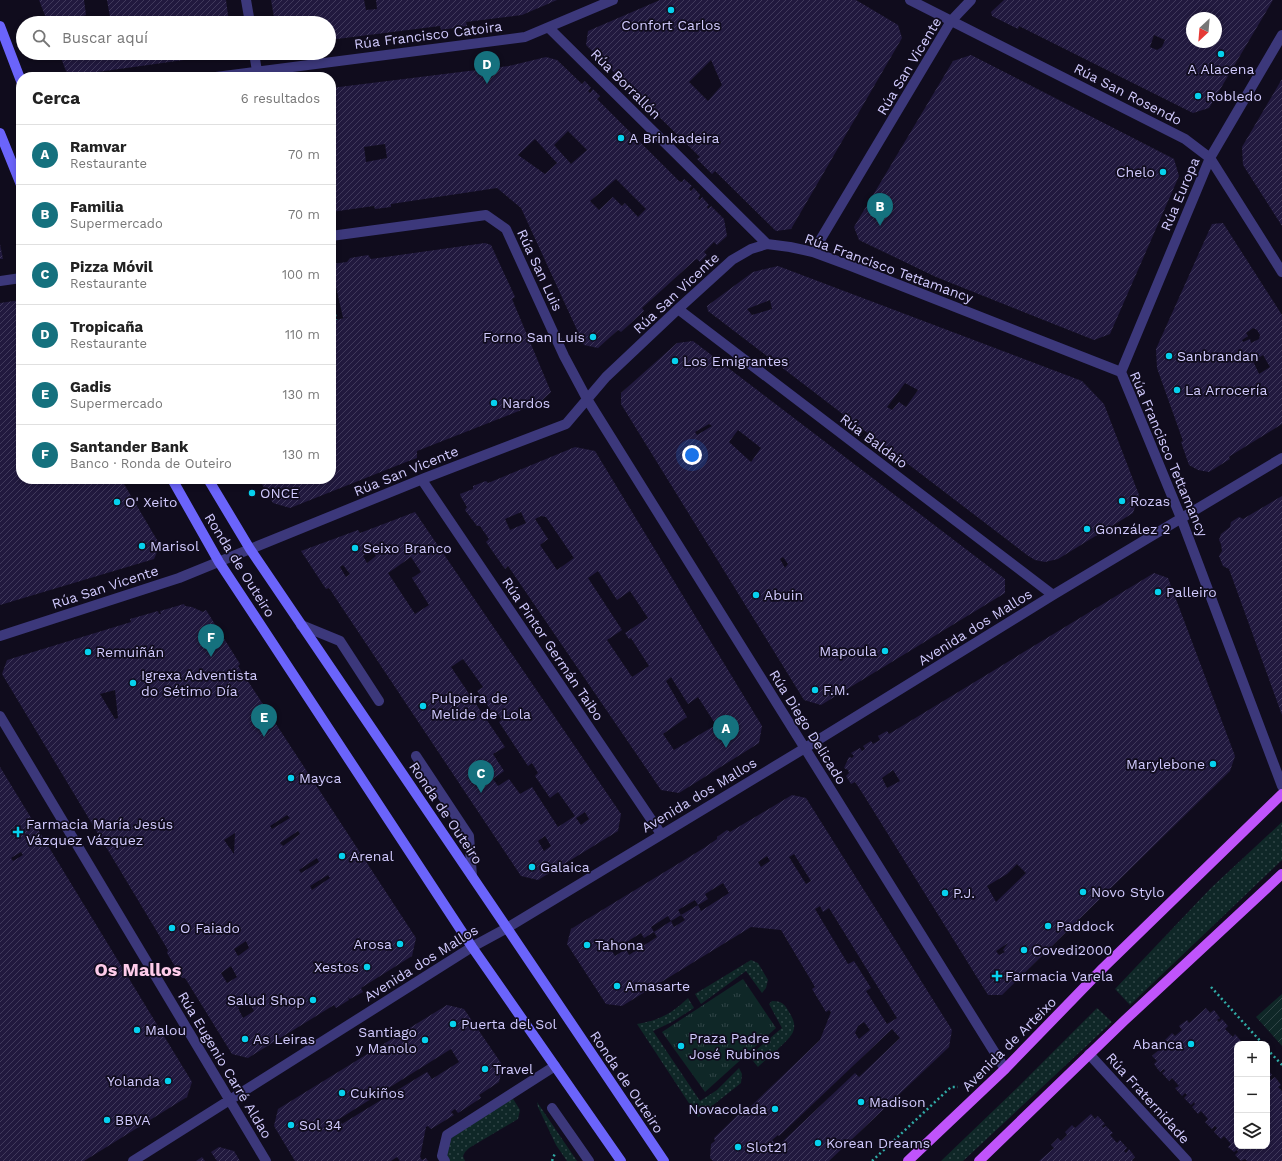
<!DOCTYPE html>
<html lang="es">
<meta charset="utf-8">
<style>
body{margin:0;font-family:"Work Sans",sans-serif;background:#f2f2f2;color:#222}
.controls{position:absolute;right:12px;bottom:12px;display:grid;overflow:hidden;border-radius:8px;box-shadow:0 2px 6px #0003}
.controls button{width:36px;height:36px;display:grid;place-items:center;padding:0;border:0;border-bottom:1px solid #e0e0e0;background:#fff;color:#222;font:20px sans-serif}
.compass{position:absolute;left:1186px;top:12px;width:36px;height:36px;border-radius:50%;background:#fff;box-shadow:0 2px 6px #0003;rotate:206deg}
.you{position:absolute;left:692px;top:455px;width:14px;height:14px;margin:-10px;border:3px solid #fff;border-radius:50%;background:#1a73e8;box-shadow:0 0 0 6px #1a73e833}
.badge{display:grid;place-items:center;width:26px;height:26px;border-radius:50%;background:#15717e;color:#fff;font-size:13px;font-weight:700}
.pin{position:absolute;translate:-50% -33px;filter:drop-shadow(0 1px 2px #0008)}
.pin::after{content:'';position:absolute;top:21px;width:14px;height:12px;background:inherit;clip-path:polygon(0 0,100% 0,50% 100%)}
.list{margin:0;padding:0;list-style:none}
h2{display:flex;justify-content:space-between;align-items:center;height:52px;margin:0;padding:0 16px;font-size:17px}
h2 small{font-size:13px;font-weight:400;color:#767676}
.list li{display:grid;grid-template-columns:26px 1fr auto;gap:12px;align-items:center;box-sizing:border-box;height:60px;padding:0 16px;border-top:1px solid #e0e0e0}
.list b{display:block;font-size:15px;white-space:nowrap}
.list p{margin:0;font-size:13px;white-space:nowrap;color:#767676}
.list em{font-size:13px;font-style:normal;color:#767676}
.icon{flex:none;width:22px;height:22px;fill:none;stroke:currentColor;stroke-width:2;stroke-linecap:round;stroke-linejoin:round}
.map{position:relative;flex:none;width:1282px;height:1161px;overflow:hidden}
.search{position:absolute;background:#fff;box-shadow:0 2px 6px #0003;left:16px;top:16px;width:320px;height:44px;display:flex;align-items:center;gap:10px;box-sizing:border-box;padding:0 14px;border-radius:22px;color:#767676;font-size:15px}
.panel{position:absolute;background:#fff;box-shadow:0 2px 6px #0003;left:16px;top:72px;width:320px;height:412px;border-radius:16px}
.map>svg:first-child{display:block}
.grass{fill:url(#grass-dots)}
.park{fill:url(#park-tufts)}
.garden{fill:url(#garden-furrows)}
.building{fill:url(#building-hatch);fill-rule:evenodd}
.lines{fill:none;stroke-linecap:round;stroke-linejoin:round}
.path{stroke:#30aca7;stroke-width:2.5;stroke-dasharray:2 3;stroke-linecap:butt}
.service{stroke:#3c387b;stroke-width:10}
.pedestrian{stroke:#3c387b;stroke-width:10}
.minor{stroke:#3c387b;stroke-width:10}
.secondary{stroke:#6b64fb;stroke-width:10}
.primary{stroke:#c054fb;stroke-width:10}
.poi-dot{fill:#06d1ee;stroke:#100c1d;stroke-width:1.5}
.labels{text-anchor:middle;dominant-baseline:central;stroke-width:3.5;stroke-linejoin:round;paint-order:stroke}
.poi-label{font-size:14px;fill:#d1cafe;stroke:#100c1d;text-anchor:start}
.street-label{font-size:14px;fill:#d1cafe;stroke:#100c1d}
.district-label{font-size:18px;font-weight:bold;fill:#feccea;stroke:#100c1d}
</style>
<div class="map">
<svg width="1282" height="1161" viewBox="0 0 1282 1161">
<defs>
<pattern id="grass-dots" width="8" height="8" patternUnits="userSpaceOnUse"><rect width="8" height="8" fill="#0f2727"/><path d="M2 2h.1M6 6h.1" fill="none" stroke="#314547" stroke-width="1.8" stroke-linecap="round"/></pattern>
<pattern id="park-tufts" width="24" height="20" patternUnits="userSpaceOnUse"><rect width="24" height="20" fill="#0f2727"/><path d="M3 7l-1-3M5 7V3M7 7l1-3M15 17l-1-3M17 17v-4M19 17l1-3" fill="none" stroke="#314547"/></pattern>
<pattern id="garden-furrows" width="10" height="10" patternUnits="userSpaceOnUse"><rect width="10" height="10" fill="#0f2727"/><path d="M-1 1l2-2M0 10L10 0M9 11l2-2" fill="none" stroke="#314547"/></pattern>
<pattern id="building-hatch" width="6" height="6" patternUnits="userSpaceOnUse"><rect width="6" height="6" fill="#21193e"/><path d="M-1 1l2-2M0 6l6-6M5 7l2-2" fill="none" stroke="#40395b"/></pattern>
</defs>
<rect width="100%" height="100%" fill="#100c1d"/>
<path class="grass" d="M1282,822V860L1130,1005L1115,989L1211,888Z
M751,960L758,963L768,980L766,988L762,993L746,971L701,1004L695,994Z
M688,998L694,1008L672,1022L653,1031L700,1101L717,1090L739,1068L742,1074L741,1083L698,1117L637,1024C660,1020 671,1014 688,998Z
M772,1001C781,1001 785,1004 789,1012C793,1018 796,1025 793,1032C789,1041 765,1060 758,1067L749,1056L782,1028L769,1004Z
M1097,1008L1112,1022L963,1161H941L1019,1086Z
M510,1094L520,1110L518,1119L469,1148L465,1152L463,1156L465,1161H445L447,1135Z
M537,1102L577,1161H567L556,1145L538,1107Z"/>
<path class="park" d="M743,979L776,1028L705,1092L662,1032Z"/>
<path class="garden" d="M1282,994V1046L1256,1017Z"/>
<path class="building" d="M39,0H84L86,15L83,16V23H48Z
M107,0H226L229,23H111Z
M271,0H364L366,10L377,9L376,0H557L522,15L466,22L467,26L441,30L440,26L329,40V23H275Z
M660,0H856L898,25L902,38L791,229L776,231L715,171L712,174L697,159L700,157L586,45L588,31ZM711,60L722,85L708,101L689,82Z
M1004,0H1273L1209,108L1193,113L1019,26L1018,29L992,16L991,12ZM1192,18H1216V42H1192ZM1154,35L1165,40L1162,47L1157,50L1150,47Z
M59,53H227V54L76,75L71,74L66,71Z
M971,55L1174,159L1179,176L1110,334L1094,340L936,277L859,240L854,227L953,61Z
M546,57L557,60L582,84L585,81L591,88L588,91L590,93L593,89L600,96L597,99L679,181L682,182L684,179L692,186L689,189L691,191L694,188L700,195L698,199L700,200L702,197L709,205L707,207L708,209L711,206L724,219L727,236L717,245L714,242L704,252L707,255L700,262L697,259L695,260L642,308L644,311L621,332L618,330L598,348L584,345L521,208L497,188L391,204V207L375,209L374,206L331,212V88L509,66ZM568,131L587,150L571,164L554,145ZM535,139L557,163L545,174L518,155ZM385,144L387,158L366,162L364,147ZM616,179L646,209L638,217L625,203L622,206L613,197L599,210L590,201Z
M1282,79V226L1243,165L1242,147Z
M1223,223L1282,315V424L1230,456L1229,457L1230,459L1209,472L1198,470L1189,465L1181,442L1183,441L1157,368L1156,349L1212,224ZM1253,328L1257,330L1260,335L1259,339L1251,343L1250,339L1243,342L1242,340L1248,336L1246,333ZM1263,355L1270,367L1259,374L1253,361Z
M485,243L491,245L515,297L512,299L551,392L539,403L417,451V458L406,462L290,508L273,503L259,479H331V321L349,317L343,318L331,264L347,262L350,258L368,255L371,259Z
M0,244L3,259H0Z
M778,266L1082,381L1104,404L1139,495L1133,513L1058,559L1045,562L1035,560L1027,555L708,311L707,306L753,272ZM770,300L772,309L752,315L747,309ZM905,383L918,390L906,407L899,402L892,410L887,407Z
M21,300V479H121L160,545L154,559L0,605V303Z
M693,341L1005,579V593L821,705L804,700L621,404V393L677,343ZM709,424L712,426L697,435L695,432ZM738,430L761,448L751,462L729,442ZM783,557L788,564L785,568L780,559Z
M575,447L595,451L762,726L759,743L679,793L661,790L508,566L505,569L486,542L489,539L480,526H477L465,510L467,507L461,497L460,494L473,489V486L486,481L488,483ZM521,512L526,523L510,530L505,519ZM541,516L546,517L574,558L557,570L540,545L548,539L535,519ZM598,571L617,600L630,591L648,618L625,633L629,639L631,638L649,666L632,677L607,640L622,630L588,578ZM671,677L688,704L698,697L716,725L724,720L730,730L720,736L714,726L674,750L663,734L687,717L666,681Z
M1282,496V715L1229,569L1223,566L1219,556L1222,551L1221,544L1219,540L1221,534L1230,527L1231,522L1239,517L1243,519Z
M415,512L621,814L618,831L538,880L521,876L329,588L326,589L301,551L358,530L360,533ZM372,550L376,556L367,563L363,556ZM411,557L421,572L412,578L429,605L415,614L388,573ZM343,565L350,574L346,577L340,567ZM463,659L483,687L477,691L492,712L495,710L502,720L499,722L528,766L532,763L538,773L535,776L550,798L558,792L575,816L558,827L532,787L520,794L509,779L498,786L493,779L504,771L493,754L505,747L451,667ZM585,812L589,819L581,825L576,818ZM545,836L551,846L544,851L538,841Z
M1154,573L1168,578L1235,756L1230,771L1002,995H988L863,794L855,782L851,784L846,776L849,773L848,770L844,768L849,757L852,758L854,756L851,753L860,748L862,751L865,749L863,746L871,741L873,744L880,740L878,736L887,731L889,734ZM893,770L900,781L887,788L882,778ZM1017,864L1026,873L996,902L987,886L1007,874ZM1008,943L1003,950L1005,952L999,955L996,951Z
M184,604L185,606L192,607L203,612L206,610L216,626L214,628L216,626L240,664L238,666L416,938L412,956L361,988L363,992L350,999L348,997L349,1000L336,1008L334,1005L248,1058L232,1054L185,978H182L167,953L168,950L2,674L7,660L131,622L130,619L158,611L159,614H161L160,611ZM115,690L118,718L115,719L100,694ZM287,815L290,818L272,829L270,826ZM298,831L300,834L283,846L280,843ZM235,833L234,854L224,840ZM317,858L319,862L301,873L299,870ZM328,875L330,878L312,890L310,886ZM246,941L249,948L238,956L234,949ZM231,966L237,977L227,983L221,973ZM249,1002L254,1011L243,1018L238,1008Z
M0,767L192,1082L187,1097L84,1161H0ZM21,852L23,855L13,861L11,858Z
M792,795L806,798L952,1030L949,1047L829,1161H713L710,1158L711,1144L715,1141L714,1138L747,1106L749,1108L820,1040L831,1012L829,1010L826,1012L812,989L815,987L781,930L751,927L622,1006L606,1004L567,944L571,929L704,848L717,839V837L727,830L730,832ZM794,854L811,881L806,884L789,857ZM767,856L770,861L761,867L758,862ZM723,883L729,893L701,911L698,905L681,915L685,920L674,927L671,921L654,932L657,937L629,955L626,949L615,956L612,951L641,933L644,938L654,932L651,927L668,916L671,921L681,915L678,910L695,900L698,905L708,899L705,894ZM820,906L823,912L829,908L897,1018L887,1024L866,991L871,988L854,961L848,964L815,909ZM864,1022L870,1030L859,1039L855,1033L858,1026ZM892,1029L900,1038L859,1077L855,1073L778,1146L772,1140L778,1135L779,1136Z
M447,1005L464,1009L503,1066L499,1082L479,1095L481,1098L458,1113L455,1109L451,1112L454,1115L431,1129L428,1126L426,1127L420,1157L422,1160L426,1158L428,1161H400L397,1157L391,1161H295L274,1126L278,1109ZM451,1049L459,1062L432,1079L427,1072L342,1124L339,1119Z
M1206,1008L1210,1013L1214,1010L1220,1018L1217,1020L1219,1022L1222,1019L1228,1026L1225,1029L1233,1037L1235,1034L1242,1042L1237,1044V1146H1267V1069L1272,1075L1269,1077L1271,1080L1275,1077L1281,1085L1278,1087L1282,1091V1161H1247L1245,1159L1241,1161L1235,1155L1238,1152L1237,1150L1234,1152L1228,1147L1231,1144L1224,1136L1221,1139L1214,1132L1217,1128L1215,1126L1212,1129L1205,1122L1208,1119L1201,1111L1198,1114L1192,1107L1195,1104L1194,1102L1191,1105L1184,1098L1187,1095L1185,1093L1182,1096L1175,1088L1179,1086L1172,1078L1169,1081L1162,1073L1165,1071L1164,1069L1160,1072L1154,1064L1157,1061L1152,1056L1168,1042L1165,1040L1172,1033L1175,1036L1182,1030L1179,1026L1187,1020L1189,1023Z
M1091,1114L1095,1119L1098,1116L1105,1124L1102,1126L1103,1128L1106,1126L1113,1133L1110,1135L1117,1143L1120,1140L1127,1148L1124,1151L1126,1153L1129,1149L1135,1157L1132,1160L1133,1161H1039L1054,1148L1051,1145L1058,1138L1061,1141L1067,1135L1065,1132L1072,1125L1075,1128Z
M219,1147L234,1151L240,1161H217L211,1152Z
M202,1157L205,1161H196Z"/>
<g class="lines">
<path class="path" d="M331,295L336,320
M1211,987L1263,1044
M1267,1049L1282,1065
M552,1161L555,1153
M872,1161L951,1087H958"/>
<path class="service" d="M301,625L340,641L379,701
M416,756L469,836L472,876
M552,1108L589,1161"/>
<path class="pedestrian" d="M445,1161L442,1156L447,1135L555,1066"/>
<path class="minor" d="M246,0L250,23
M910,0L1185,139L1210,158L1282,272
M549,28L767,244
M254,53L258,77
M216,77L525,37L613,0
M331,236L486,215L506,229L564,356L587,399L1005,1069
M813,252L951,21L971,0
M0,281L21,278
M678,309L1053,595
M1121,372L1210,158L1282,35
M422,480L661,834
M0,636L179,578L425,478L566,424L606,377L678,309L732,260L751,249L767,244L790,247L813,252L851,266L1121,372L1181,518L1282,786
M0,716L266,1161
M1089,1054L1187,1161
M133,1161L472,947L507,928L805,748L1053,595L1282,458"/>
<path class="secondary" d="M0,26L21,81
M0,133L21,185
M172,479L219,562L254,615L472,947L621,1161
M208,479L250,549L507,928L664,1161"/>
<path class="primary" d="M908,1161L1005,1069L1103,968L1282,794
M979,1161L1125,1020L1282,874"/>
</g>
<g class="poi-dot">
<circle cx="671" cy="10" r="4"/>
<circle cx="1221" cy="54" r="4"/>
<circle cx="1198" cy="96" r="4"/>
<circle cx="621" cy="138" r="4"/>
<circle cx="1163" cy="172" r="4"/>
<circle cx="593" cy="337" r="4"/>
<circle cx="1169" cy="356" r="4"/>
<circle cx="675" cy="361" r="4"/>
<circle cx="1177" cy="390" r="4"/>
<circle cx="494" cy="403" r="4"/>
<circle cx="252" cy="493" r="4"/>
<circle cx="1122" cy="501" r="4"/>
<circle cx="117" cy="502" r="4"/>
<circle cx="1087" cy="529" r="4"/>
<circle cx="142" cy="546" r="4"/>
<circle cx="355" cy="548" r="4"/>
<circle cx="1158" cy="592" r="4"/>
<circle cx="756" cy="595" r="4"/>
<circle cx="885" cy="651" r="4"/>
<circle cx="88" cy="652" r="4"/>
<circle cx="133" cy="683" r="4"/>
<circle cx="815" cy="690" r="4"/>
<circle cx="423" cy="706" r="4"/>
<circle cx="1213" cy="764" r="4"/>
<circle cx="291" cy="778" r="4"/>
<path d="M16 826h4v4h4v4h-4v4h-4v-4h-4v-4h4z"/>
<circle cx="342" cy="856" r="4"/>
<circle cx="532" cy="867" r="4"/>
<circle cx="1083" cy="892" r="4"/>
<circle cx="945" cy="893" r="4"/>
<circle cx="1048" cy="926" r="4"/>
<circle cx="172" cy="928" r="4"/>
<circle cx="400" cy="944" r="4"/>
<circle cx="587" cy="945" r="4"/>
<circle cx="1024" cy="950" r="4"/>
<circle cx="367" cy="967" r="4"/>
<path d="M995 970h4v4h4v4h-4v4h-4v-4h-4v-4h4z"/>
<circle cx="617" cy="986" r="4"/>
<circle cx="313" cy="1000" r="4"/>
<circle cx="453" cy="1024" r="4"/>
<circle cx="137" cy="1030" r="4"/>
<circle cx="245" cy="1039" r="4"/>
<circle cx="425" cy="1040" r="4"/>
<circle cx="1191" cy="1044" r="4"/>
<circle cx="681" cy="1046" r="4"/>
<circle cx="485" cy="1069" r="4"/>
<circle cx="168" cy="1081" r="4"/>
<circle cx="342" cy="1093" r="4"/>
<circle cx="861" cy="1102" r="4"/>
<circle cx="775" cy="1109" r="4"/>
<circle cx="107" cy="1120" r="4"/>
<circle cx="291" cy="1125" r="4"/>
<circle cx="818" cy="1143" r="4"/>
<circle cx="738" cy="1147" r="4"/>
</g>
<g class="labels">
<g class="poi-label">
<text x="671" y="25" text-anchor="middle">Confort Carlos</text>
<text x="1221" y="69" text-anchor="middle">A Alacena</text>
<text x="1206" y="96">Robledo</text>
<text x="629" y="138">A Brinkadeira</text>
<text x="1155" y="172" text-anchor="end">Chelo</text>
<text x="585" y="337" text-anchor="end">Forno San Luis</text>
<text x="1177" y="356">Sanbrandan</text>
<text x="683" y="361">Los Emigrantes</text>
<text x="1185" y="390">La Arrocería</text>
<text x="502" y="403">Nardos</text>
<text x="260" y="493">ONCE</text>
<text x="1130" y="501">Rozas</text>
<text x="125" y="502">O' Xeito</text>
<text x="1095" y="529">González 2</text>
<text x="150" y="546">Marisol</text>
<text x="363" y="548">Seixo Branco</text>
<text x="1166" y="592">Palleiro</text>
<text x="764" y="595">Abuin</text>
<text x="877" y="651" text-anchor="end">Mapoula</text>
<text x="96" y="652">Remuiñán</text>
<text x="141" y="675">Igrexa Adventista<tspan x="141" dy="16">do Sétimo Día</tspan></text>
<text x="823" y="690">F.M.</text>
<text x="431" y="698">Pulpeira de<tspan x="431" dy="16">Melide de Lola</tspan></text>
<text x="1205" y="764" text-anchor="end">Marylebone</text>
<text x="299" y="778">Mayca</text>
<text x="26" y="824">Farmacia María Jesús<tspan x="26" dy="16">Vázquez Vázquez</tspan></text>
<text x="350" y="856">Arenal</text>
<text x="540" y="867">Galaica</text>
<text x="1091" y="892">Novo Stylo</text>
<text x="953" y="893">P.J.</text>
<text x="1056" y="926">Paddock</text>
<text x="180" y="928">O Faiado</text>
<text x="392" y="944" text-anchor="end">Arosa</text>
<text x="595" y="945">Tahona</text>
<text x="1032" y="950">Covedi2000</text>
<text x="359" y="967" text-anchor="end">Xestos</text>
<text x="1005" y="976">Farmacia Varela</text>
<text x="625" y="986">Amasarte</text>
<text x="305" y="1000" text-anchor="end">Salud Shop</text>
<text x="461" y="1024">Puerta del Sol</text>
<text x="145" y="1030">Malou</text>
<text x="417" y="1032" text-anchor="end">Santiago<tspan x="417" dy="16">y Manolo</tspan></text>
<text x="689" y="1038">Praza Padre<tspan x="689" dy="16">José Rubinos</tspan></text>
<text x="253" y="1039">As Leiras</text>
<text x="1183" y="1044" text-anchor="end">Abanca</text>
<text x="493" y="1069">Travel</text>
<text x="160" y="1081" text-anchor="end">Yolanda</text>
<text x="350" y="1093">Cukiños</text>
<text x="869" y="1102">Madison</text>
<text x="767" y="1109" text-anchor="end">Novacolada</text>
<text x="115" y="1120">BBVA</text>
<text x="299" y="1125">Sol 34</text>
<text x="826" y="1143">Korean Dreams</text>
<text x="746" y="1147">Slot21</text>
</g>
<g class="street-label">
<text transform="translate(428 35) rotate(-7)">Rúa Francisco Catoira</text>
<text transform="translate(909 66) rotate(-59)">Rúa San Vicente</text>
<text transform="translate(626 84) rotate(45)">Rúa Borrallón</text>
<text transform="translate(1128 94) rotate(27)">Rúa San Rosendo</text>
<text transform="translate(1180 194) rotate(-67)">Rúa Europa</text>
<text transform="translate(889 268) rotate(20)">Rúa Francisco Tettamancy</text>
<text transform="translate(540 270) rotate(65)">Rúa San Luis</text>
<text transform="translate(676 293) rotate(-43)">Rúa San Vicente</text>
<text transform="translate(874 441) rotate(37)">Rúa Baldaio</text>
<text transform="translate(1169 454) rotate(67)">Rúa Francisco Tettamancy</text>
<text transform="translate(406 471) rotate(-22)">Rúa San Vicente</text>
<text transform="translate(240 565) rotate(58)">Ronda de Outeiro</text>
<text transform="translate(105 587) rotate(-18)">Rúa San Vicente</text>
<text transform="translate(975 627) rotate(-32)">Avenida dos Mallos</text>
<text transform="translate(553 649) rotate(56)">Rúa Pintor Germán Taibo</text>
<text transform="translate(808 727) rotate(58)">Rúa Diego Delicado</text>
<text transform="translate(699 795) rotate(-31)">Avenida dos Mallos</text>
<text transform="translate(446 813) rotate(56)">Ronda de Outeiro</text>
<text transform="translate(421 963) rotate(-32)">Avenida dos Mallos</text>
<text transform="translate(1009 1044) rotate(-45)">Avenida de Arteixo</text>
<text transform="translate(225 1065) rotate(59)">Rúa Eugenio Carré Aldao</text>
<text transform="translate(627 1082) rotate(56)">Ronda de Outeiro</text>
<text transform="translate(1148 1098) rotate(48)">Rúa Fraternidade</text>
</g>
<g class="district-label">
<text x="138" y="969">Os Mallos</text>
</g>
</g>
</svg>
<div class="controls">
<button>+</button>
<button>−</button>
<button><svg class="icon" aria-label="layers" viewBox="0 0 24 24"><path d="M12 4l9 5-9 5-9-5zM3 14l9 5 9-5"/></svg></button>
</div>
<svg class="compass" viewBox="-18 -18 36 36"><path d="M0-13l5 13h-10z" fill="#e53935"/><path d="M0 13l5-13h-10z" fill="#767676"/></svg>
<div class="you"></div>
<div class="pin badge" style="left:726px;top:748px">A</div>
<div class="pin badge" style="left:880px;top:226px">B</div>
<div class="pin badge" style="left:481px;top:793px">C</div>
<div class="pin badge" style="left:487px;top:84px">D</div>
<div class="pin badge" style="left:264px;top:737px">E</div>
<div class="pin badge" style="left:211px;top:657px">F</div>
<div class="search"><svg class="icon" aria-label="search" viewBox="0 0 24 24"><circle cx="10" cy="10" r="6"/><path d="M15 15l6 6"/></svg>Buscar aquí</div>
<section class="panel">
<h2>Cerca<small>6 resultados</small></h2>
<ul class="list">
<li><span class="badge">A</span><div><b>Ramvar</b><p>Restaurante</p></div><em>70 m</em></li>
<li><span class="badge">B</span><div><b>Familia</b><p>Supermercado</p></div><em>70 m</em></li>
<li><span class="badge">C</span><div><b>Pizza Móvil</b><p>Restaurante</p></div><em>100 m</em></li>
<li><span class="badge">D</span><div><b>Tropicaña</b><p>Restaurante</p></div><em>110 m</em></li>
<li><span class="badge">E</span><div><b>Gadis</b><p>Supermercado</p></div><em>130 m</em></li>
<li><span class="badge">F</span><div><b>Santander Bank</b><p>Banco · Ronda de Outeiro</p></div><em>130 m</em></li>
</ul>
</section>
</div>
